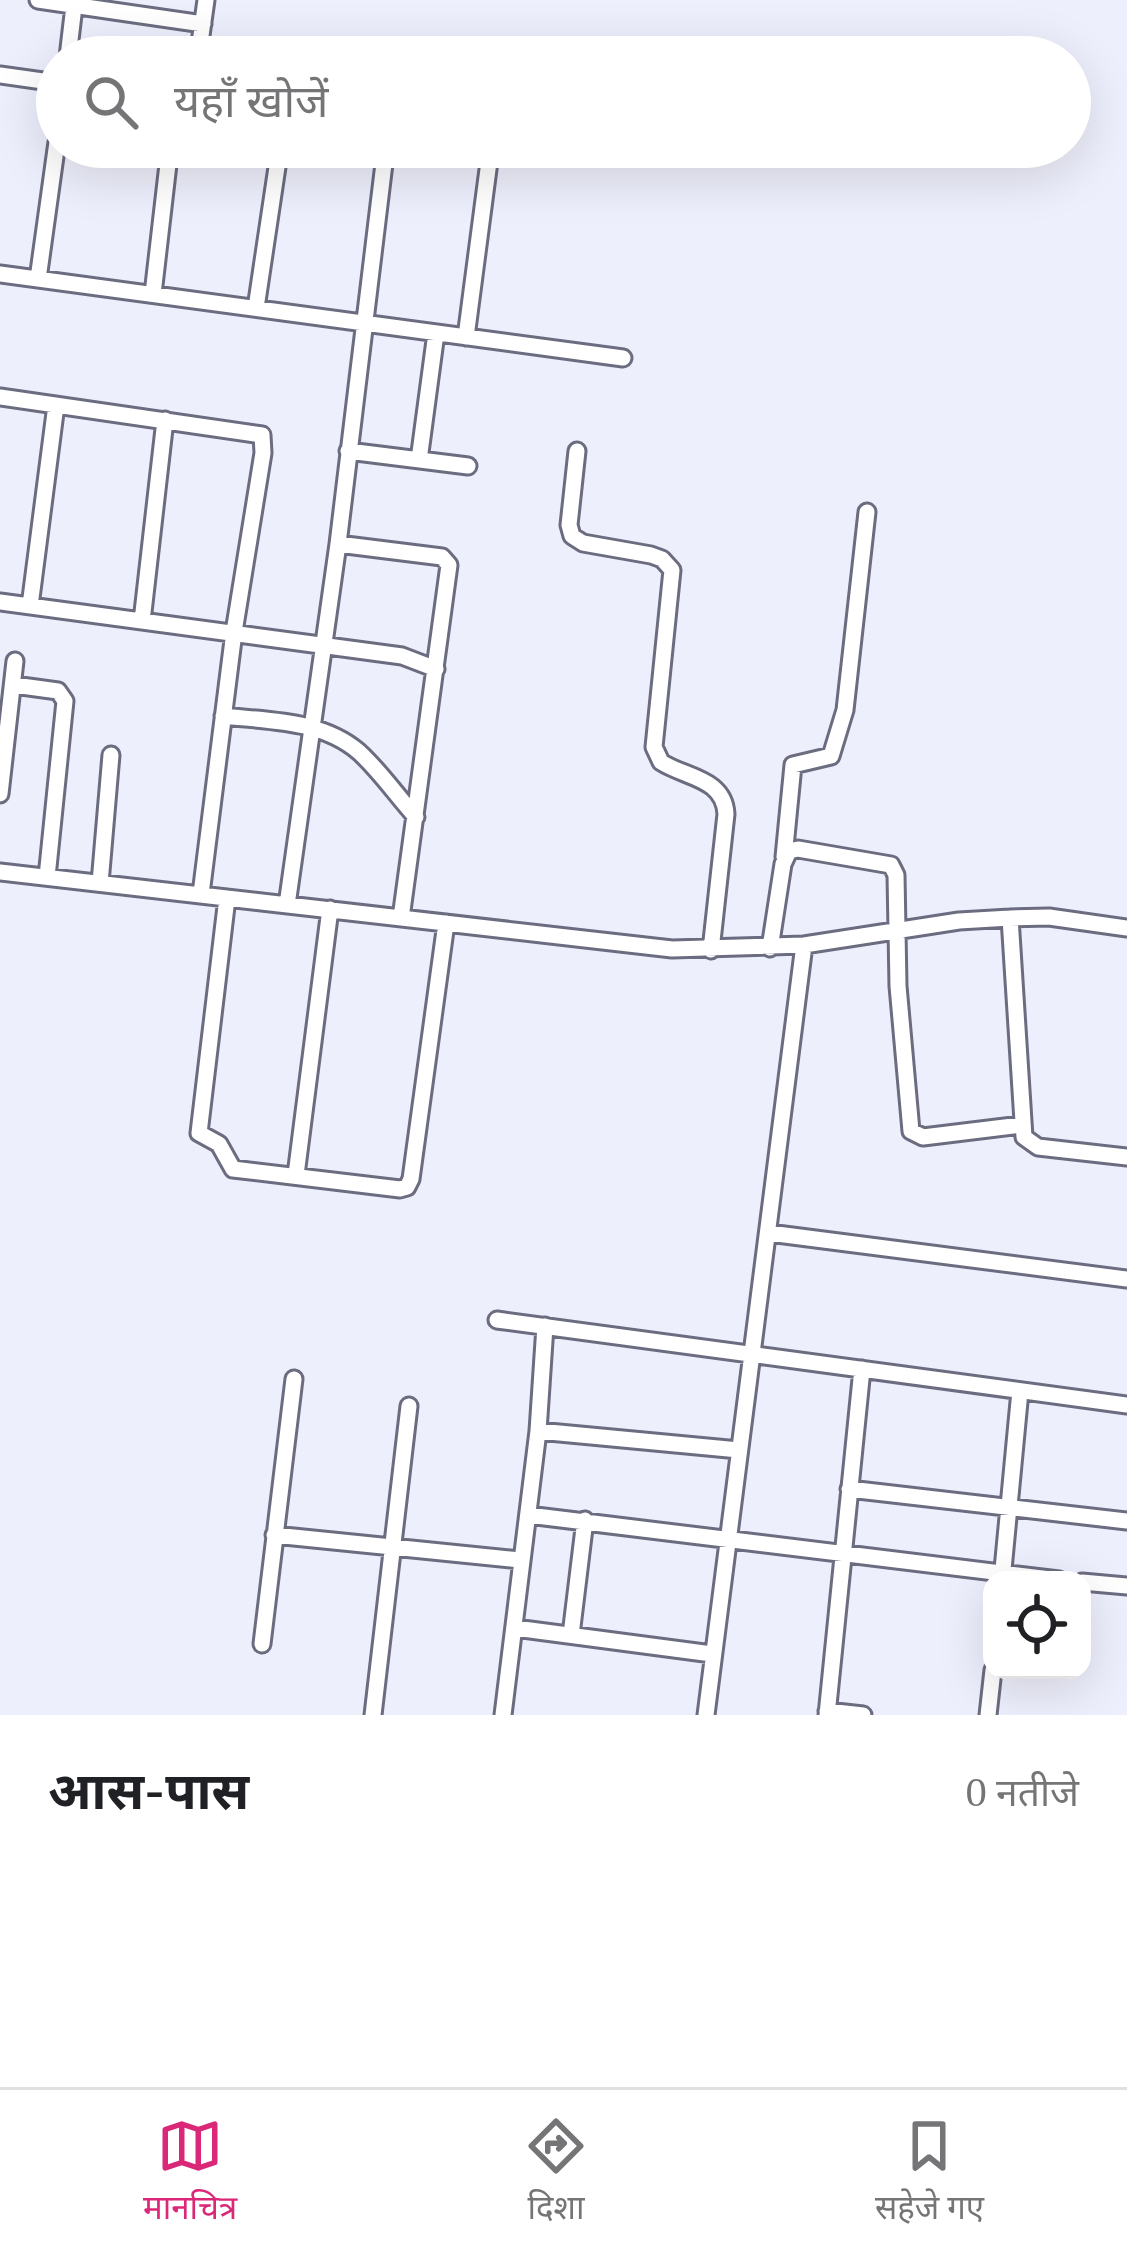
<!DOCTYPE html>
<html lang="hi">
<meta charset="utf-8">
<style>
body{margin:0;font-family:"PT Serif","Noto Sans Devanagari",serif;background:#f2f2f2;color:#202124}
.controls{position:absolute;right:36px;bottom:36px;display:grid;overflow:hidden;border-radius:24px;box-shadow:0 12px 48px #0002}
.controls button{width:108px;height:108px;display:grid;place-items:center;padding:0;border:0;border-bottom:3px solid #e0e0e0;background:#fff;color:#202124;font:60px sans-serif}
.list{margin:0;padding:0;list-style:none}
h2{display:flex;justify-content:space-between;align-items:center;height:156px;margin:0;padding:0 48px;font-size:51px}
h2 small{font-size:39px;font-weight:400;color:#757577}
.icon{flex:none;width:66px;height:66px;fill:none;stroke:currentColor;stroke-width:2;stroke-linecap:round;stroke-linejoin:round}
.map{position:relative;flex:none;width:1127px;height:1715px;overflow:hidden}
.search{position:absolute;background:#fff;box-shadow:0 12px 48px #0002;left:36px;right:36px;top:36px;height:132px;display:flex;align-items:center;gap:30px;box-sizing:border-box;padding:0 42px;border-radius:66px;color:#757577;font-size:45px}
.sheet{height:372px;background:#fff}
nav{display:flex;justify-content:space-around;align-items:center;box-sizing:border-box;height:168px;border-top:3px solid #e0e0e0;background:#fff;font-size:33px;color:#757577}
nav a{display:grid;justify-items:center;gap:6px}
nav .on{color:#db2777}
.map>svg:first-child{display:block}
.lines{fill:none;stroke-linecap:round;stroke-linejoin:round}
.minor-casing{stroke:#6b6c80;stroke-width:21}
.minor{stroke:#fff;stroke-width:15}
</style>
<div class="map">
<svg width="1127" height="1715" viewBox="0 0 1127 1715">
<rect width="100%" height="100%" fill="#eeeffc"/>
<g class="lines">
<defs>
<path id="minor" d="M38,0L203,24
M68,57L74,6
M198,57L206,0
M0,75L57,83
M0,274L623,358
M38,279L57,142
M153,294L170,147
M256,308L280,147
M466,337L490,154
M0,397L262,435L263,453L234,632L201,894
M348,451L468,466
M577,451L569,525L572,536L583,543L651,555L662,559L672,570L654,747L661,762C686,778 724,778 726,814L711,950
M419,460L436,333
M338,544L442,557L449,565L401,918
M0,602L402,656L436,669
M30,606L56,405
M142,621L165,420
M14,685L58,691L65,701L47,877
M223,716C269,721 322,720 359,752C380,771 397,796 416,817
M0,794L15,661
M784,857L793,765L831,756L845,710L867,512
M0,872L672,949L804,945L959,921L1010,918L1049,917L1127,928
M100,883L111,755
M227,898L199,1133L219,1144L233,1169L400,1189L407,1187L411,1179L446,923
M287,905L338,544L386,147
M1010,918L1024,1137L1038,1147L1127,1157
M770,948L783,864L789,851L798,849L891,865L896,875L898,986L911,1131L923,1137L1021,1125
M296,1175L330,909
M769,1233L1127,1279
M497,1320L1127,1405
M538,1431L739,1450
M849,1489L1127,1521
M528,1515L1059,1580
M274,1535L520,1560
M1002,1580L1020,1391
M1082,1582L1127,1586
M515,1628L712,1654
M571,1635L585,1520
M262,1644L294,1379
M827,1711L863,1715
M373,1715L409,1406
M503,1715L538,1431L545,1326
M706,1715L804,945
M827,1715L862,1369
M988,1715L993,1670"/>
</defs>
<use href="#minor" class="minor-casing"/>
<use href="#minor" class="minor"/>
</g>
</svg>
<div class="controls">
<button><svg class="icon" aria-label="locate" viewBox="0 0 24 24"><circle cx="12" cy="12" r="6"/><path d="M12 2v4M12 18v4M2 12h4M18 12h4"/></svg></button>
</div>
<div class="search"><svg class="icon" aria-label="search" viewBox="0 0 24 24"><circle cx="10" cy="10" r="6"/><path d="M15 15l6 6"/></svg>यहाँ खोजें</div>
</div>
<section class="sheet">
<h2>आस-पास<small>0 नतीजे</small></h2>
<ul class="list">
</ul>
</section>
<nav>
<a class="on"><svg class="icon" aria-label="map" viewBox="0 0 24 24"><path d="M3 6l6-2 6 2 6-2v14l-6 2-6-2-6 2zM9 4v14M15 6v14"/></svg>मानचित्र</a>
<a><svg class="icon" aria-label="directions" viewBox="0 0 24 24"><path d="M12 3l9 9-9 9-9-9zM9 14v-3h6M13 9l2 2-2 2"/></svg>दिशा</a>
<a><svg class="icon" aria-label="saved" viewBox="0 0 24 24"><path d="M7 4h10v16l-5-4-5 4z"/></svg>सहेजे गए</a>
</nav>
